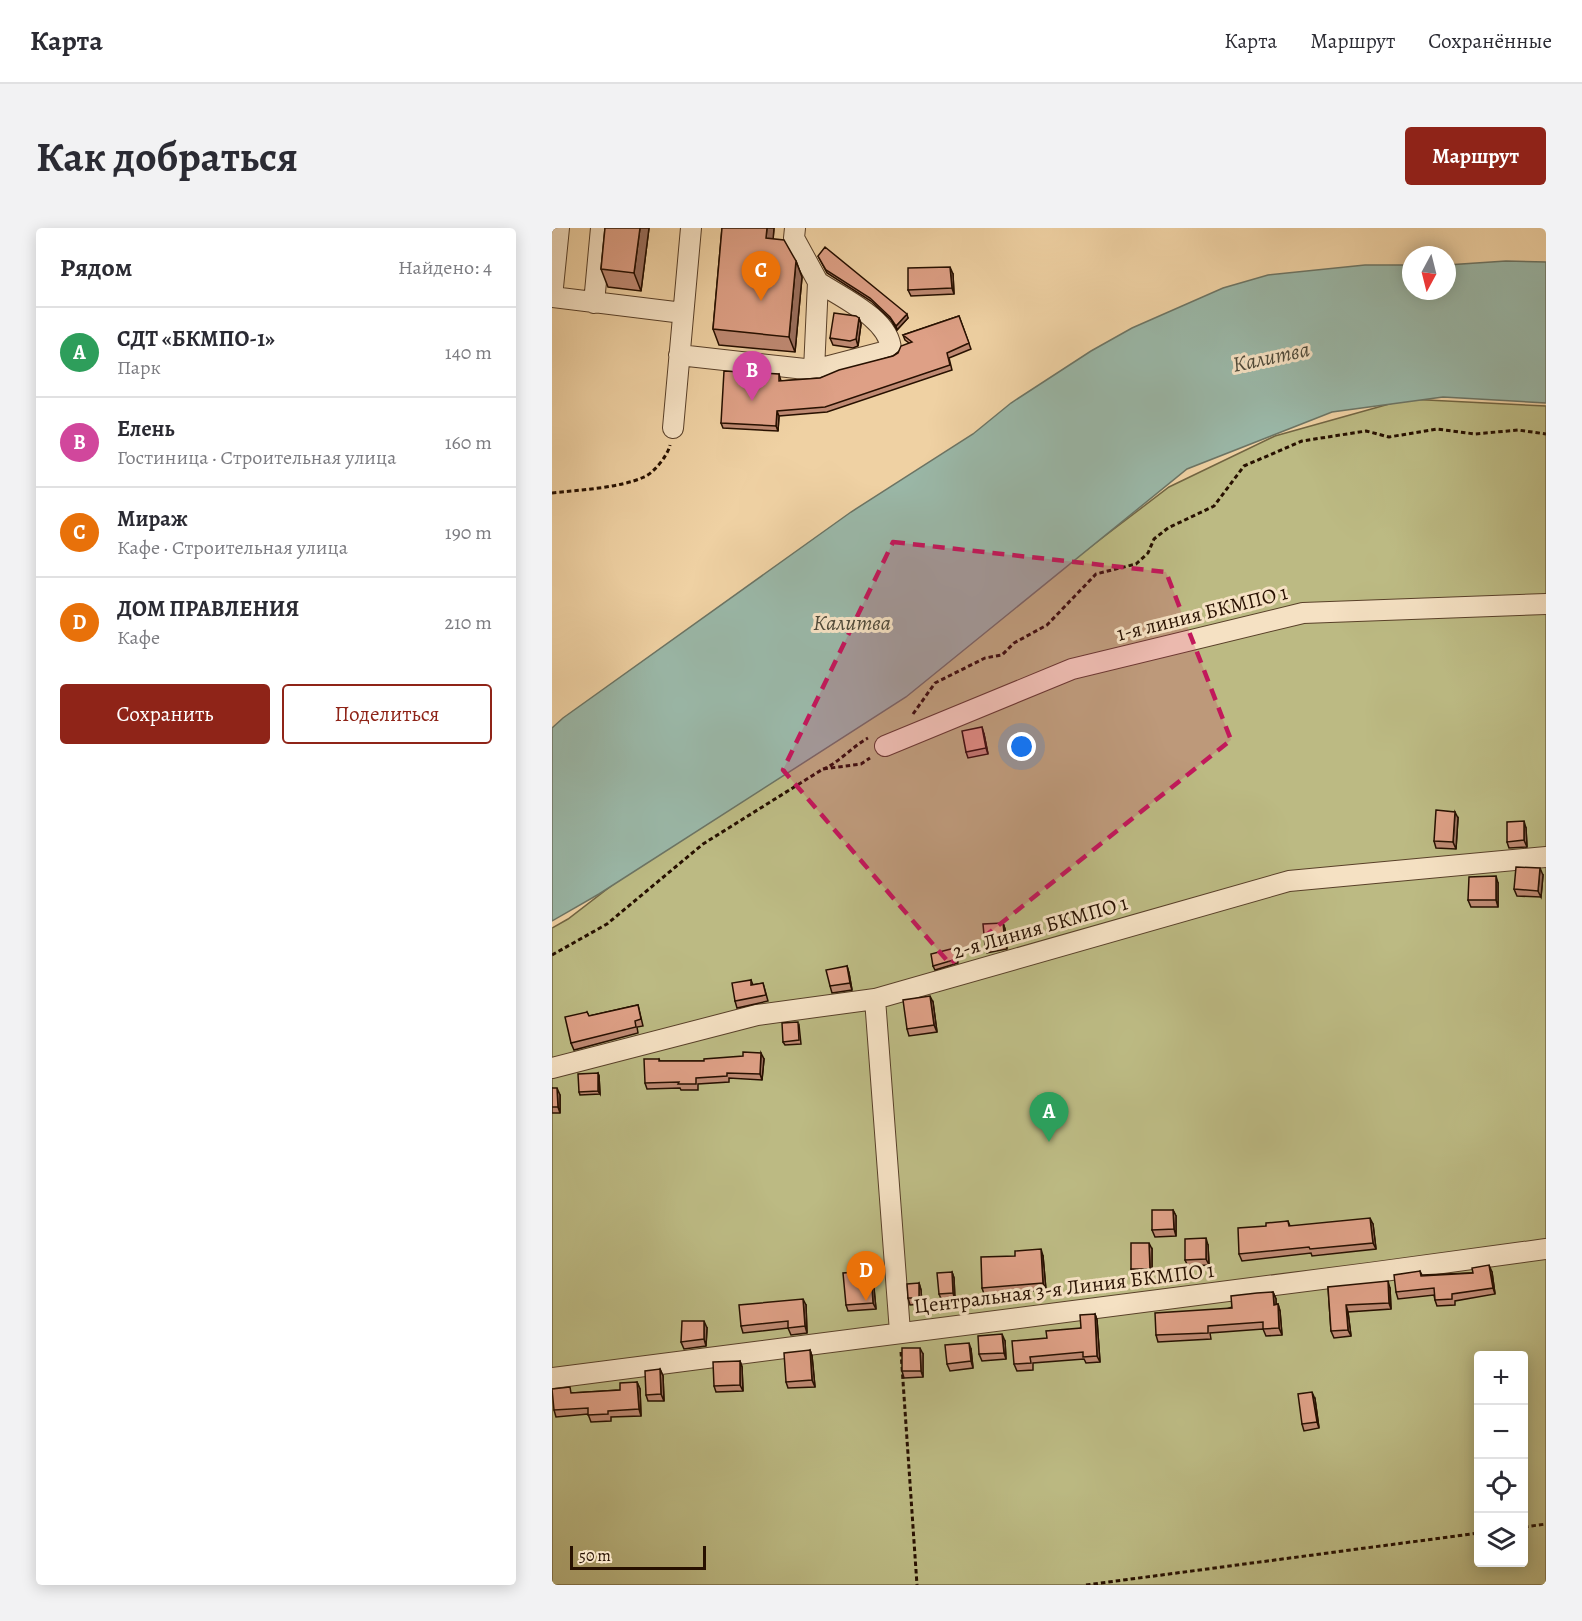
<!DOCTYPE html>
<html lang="ru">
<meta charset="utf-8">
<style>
body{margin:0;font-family:Alegreya,serif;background:#f2f2f3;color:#2b2b33}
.controls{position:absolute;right:18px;bottom:18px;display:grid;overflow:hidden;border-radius:6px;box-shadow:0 3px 15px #0003}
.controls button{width:54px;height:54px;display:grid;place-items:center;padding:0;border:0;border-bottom:2px solid #e1e1e2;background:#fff;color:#2b2b33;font:30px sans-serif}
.compass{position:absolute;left:850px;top:18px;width:54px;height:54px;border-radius:50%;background:#fff;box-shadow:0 3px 15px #0003;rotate:187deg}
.scale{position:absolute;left:18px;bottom:15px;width:136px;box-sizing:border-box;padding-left:6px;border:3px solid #271000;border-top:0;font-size:16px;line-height:21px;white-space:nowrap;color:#271000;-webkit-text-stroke:4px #f5e1c3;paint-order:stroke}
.you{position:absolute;left:470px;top:519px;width:21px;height:21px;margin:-15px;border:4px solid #fff;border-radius:50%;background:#1a73e8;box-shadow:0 0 0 9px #1a73e833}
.badge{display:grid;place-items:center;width:39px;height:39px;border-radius:50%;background:#8f2418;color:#fff;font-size:20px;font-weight:700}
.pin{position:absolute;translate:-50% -50px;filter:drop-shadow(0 2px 3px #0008)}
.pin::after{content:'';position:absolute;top:32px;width:21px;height:18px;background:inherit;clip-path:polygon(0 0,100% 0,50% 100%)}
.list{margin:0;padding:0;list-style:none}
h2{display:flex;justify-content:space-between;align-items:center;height:78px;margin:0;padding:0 24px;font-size:26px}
h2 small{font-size:20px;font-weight:400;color:#7c7c81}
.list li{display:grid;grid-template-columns:39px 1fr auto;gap:18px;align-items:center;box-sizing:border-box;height:90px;padding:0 24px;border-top:2px solid #e1e1e2}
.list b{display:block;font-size:22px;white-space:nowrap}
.list p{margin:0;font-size:20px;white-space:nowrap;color:#7c7c81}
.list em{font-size:20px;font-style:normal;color:#7c7c81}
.actions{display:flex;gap:12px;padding:18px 24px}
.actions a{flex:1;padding:14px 0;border:2px solid #8f2418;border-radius:6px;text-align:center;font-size:21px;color:#8f2418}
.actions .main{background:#8f2418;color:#fff}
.icon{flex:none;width:33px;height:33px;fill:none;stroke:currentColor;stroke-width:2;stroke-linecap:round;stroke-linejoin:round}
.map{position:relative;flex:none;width:994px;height:1357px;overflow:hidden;border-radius:6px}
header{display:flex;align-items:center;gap:36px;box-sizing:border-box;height:84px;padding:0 30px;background:#fff;border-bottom:2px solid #e1e1e2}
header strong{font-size:28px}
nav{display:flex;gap:33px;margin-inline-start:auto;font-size:21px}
.intro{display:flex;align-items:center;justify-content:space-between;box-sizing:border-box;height:144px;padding:0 36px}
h1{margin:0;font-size:42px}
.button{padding:15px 27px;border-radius:6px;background:#8f2418;color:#fff;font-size:21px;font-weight:700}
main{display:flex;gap:36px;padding:0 36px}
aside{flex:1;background:#fff;border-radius:6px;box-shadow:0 3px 15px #0003}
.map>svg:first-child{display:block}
.green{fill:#bcba83;stroke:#726542;stroke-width:1.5;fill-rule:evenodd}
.water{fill:#9ab7a7;stroke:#6c7464;stroke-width:1.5}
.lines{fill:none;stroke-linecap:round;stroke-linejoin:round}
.minor-casing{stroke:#594029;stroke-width:22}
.path{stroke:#271000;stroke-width:3;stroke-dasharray:4.5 3;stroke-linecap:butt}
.minor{stroke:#f5e1c3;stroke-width:20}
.wall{fill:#bf8a73;stroke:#271000;stroke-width:1.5}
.shaded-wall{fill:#9b705e;stroke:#271000;stroke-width:1.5}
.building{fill:#dea086;stroke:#271000;stroke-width:1.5}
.marked{fill:#c2185b;fill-opacity:0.2;stroke:#c2185b;stroke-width:4.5;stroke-dasharray:12 8;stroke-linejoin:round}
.labels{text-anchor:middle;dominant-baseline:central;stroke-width:6;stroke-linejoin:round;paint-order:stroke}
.street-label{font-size:21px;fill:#271000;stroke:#f5e1c3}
.water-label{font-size:22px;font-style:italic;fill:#4f4a3a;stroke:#f5e1c3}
</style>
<header>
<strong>Карта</strong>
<nav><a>Карта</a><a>Маршрут</a><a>Сохранённые</a></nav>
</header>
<div class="intro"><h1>Как добраться</h1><a class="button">Маршрут</a></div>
<main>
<aside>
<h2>Рядом<small>Найдено: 4</small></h2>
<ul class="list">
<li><span class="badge" style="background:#2e9e5b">A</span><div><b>СДТ «БКМПО-1»</b><p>Парк</p></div><em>140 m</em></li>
<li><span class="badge" style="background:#d1479c">B</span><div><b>Елень</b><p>Гостиница · Строительная улица</p></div><em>160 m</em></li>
<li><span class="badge" style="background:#e8710a">C</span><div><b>Мираж</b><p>Кафе · Строительная улица</p></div><em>190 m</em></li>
<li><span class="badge" style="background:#e8710a">D</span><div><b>ДОМ ПРАВЛЕНИЯ</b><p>Кафе</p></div><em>210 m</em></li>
</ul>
<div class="actions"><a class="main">Сохранить</a><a>Поделиться</a></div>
</aside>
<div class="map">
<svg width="994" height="1357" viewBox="0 0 994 1357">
<rect width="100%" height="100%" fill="#efd1a3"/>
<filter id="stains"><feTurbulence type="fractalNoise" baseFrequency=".00333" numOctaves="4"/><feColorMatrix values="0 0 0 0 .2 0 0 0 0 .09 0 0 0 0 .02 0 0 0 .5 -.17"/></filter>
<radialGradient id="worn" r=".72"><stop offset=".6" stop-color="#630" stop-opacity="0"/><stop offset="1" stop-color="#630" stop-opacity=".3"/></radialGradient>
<path class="green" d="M855,171L994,178V1357H0V700L16,691L146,591L533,323L617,259L723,208ZM927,1128H972V1334H927Z"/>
<path class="water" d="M954,33L994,34V175L891,169L780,184L635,241L354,469L47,666L0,693V500L11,490L299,284L421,206L459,175L539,123L580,100L671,60L716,47L813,37H859V63H895V37Z"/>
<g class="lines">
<defs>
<path id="minor" d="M243,0L242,10L266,54
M0,69L131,85
M0,69L7,0
M42,75L49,0
M127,127L262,142L339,122C338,91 290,70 266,54L262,142
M121,200L139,0
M333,518L520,441L751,385L994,376
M323,771L348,1104
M0,840L205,787L323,771L737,653L994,629
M0,1150C331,1106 663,1067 994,1021"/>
</defs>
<use href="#minor" class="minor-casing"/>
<path class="path" d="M0,265C27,262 68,260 92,249C102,245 116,227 118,217
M361,486L383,455L433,430L450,427L462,415L495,397L544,346L584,336L596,325L602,311L616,300L662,278L692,238L750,213L814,203L837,209L885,201L923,206L966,202L994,206
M271,541C284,537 301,518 316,510
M0,727L55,696L151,616L271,541L309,536L318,530
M349,1124L365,1357
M972,1299L994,1296
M534,1357L927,1305"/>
<use href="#minor" class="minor"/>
</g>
<path class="wall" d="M53,0H97L89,63L56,59L49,41Z
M170,0H222L221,11L244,33L250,49L243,124L167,117L161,101Z
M266,28L356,90L345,102L339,92L319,73L275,45Z
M401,46L402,66L359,68L356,62Z
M407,88L419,121L397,130L400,142L275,184L227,188L226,203L171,200L169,195L227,146L229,153L268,150L341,128L357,115L353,112L351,107Z
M307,90L309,96L306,118L301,120L281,117L278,110Z
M432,506L436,526L416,530L414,524Z
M906,590L904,621L884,620L882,613Z
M974,600L975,619L957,620L955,614Z
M991,647L989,669L965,668L962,661Z
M946,655V679H919L916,672Z
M451,695L453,701L455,721L435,725L433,718Z
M404,724L406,735L383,742L381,738Z
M295,738L297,745L300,762L280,765L278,758Z
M199,752L201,757L211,755L216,773L185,780L183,773Z
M381,774L385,804L357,808L355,801Z
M86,777L91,798L85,799L86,805L22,822L19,815L35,784L37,788Z
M247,797L249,816L233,817L231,814Z
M107,831L108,833H152L212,831L210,852L177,850V854L146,856V862H129L128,860L95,861L93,855Z
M46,845L47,848L48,866L28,867L27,864Z
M0,860L8,867V885H0Z
M621,982L624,988V1008L603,1009L600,1002Z
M736,993L738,998L821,996L824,1021L760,1028L759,1025L690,1033L687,1026L714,998Z
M656,1017L657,1037L636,1038L633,1032Z
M600,1021V1048H581L579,1041Z
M491,1028L494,1062L432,1066L430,1060Z
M868,1043L870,1047L940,1044L943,1066L903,1073V1077L885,1078L883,1072L882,1067L846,1071L844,1064Z
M400,1044L402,1050L403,1072L390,1073L387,1066Z
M321,1050L324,1081L296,1083L294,1077Z
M367,1055L369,1062L370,1076L358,1077L356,1070Z
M776,1059L838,1060L839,1081L796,1084L799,1108L782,1110L779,1103Z
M721,1064L724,1071V1076H726L728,1083L730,1107L714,1108L711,1101L658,1105L659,1111L606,1114L604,1107Z
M254,1077L255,1105L239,1107L236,1100L191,1105L189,1098Z
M543,1086L545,1092L548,1134L534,1135L532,1131L481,1135V1142L465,1143L462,1136L495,1110L529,1100Z
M155,1100L154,1118L132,1121L129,1114Z
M453,1113L454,1131L430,1133L427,1126Z
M419,1121L421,1140L398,1143L395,1136Z
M258,1122L260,1128L263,1159L236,1160L234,1154Z
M371,1126V1149L352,1150L350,1143Z
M188,1133L190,1139L191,1163L164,1164L162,1158Z
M108,1141L111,1148L112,1173H96L94,1167Z
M85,1154L88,1161L89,1188L59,1189V1193L39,1194L36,1186L4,1189L2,1182L20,1165L68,1162Z
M763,1171L767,1200L752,1203L750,1196Z"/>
<path class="shaded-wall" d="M88,0H97L89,63L82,45Z
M215,0H222L220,26L214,10Z
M244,33L250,49L243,124L237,109Z
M398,39L401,46L402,66L400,60Z
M355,86L356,90L345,102L344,98Z
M307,90L309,96L306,118L304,111Z
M225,183L227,188L226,203L224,198Z
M430,499L432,506L436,526L434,520Z
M903,584L906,590L904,621L901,614Z
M972,593L974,600L975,619L972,612Z
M988,640L991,647L989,669L986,663Z
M944,648L946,655V679L944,672Z
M451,695L453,701L455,721L453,714Z
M295,738L297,745L300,762L298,755Z
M378,768L381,774L385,804L382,797Z
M209,825L212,831L210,852L208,846Z
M46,845L47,848L48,866L46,863Z
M5,860L8,867V885L6,879Z
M621,982L624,988V1008L622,1001Z
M818,990L821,996L824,1021L821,1015Z
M654,1010L656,1017L657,1037L654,1031Z
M597,1015L600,1021V1048L598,1041Z
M489,1021L491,1028L494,1062L491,1055Z
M937,1037L940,1044L943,1066L941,1060Z
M319,1043L321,1050L324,1081L321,1075Z
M400,1044L402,1050L403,1072L401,1065Z
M836,1053L838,1060L839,1081L837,1075Z
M367,1055L369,1062L370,1076L367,1070Z
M721,1064L724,1071V1083L722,1077Z
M251,1071L254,1077L255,1105L253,1098Z
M726,1076L728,1083L730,1107L727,1100Z
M794,1077L796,1084L799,1108L796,1102Z
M543,1086L545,1092L548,1134L545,1128Z
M152,1093L155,1100L154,1118L152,1111Z
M450,1106L453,1113L454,1131L452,1125Z
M417,1115L419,1121L421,1140L419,1133Z
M368,1120L371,1126V1149L369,1143Z
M258,1122L260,1128L263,1159L260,1152Z
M188,1133L190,1139L191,1163L188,1157Z
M108,1141L111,1148L112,1173L109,1166Z
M85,1154L88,1161L89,1188L87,1181Z
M760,1164L763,1171L767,1200L765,1194Z"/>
<path class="building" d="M53,0H88L82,45L49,41Z
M170,0H215L214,10L232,12L244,33L237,109L161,101Z
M273,19L355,86L344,98L338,89L318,70L274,42L266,28Z
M398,39L400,60L356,62V40Z
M282,85L304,88L307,90L304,111L298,113L278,110Z
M407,88L417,115L395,125L398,137L273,179L225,183L224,198L169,195L172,143L227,146V153L268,150L287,142L341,128L346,125L349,118L360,114L351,107Z
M430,499L434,520L414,524L410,503Z
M884,582L903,584L901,614L882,613Z
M972,593V612L955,614V594Z
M964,639L988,640L986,663L962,661Z
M944,648V672H916L917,649Z
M451,695L453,714L433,718L431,696Z
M403,720L405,731L381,738L379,726Z
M295,738L298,755L278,758L274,742Z
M199,752V757L211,755L214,767L183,773L180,755Z
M378,768L382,797L355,801L351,772Z
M86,777L89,791L83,793L84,799L19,815L13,789L35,784L37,788Z
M246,794L247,812L231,814L230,795Z
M191,824L209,825L208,846L175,845V848L144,850V856H126L127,854L93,855L92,831H107V833H152V831L191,828Z
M46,845V863L27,864L26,846Z
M0,860H5L6,879H0Z
M600,982H621L622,1001L600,1002Z
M818,990L821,1015L758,1021L757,1019L687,1026L686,1000L714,998V995L736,993L737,998Z
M654,1010V1031L633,1032V1011Z
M579,1015H597L598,1041H579Z
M489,1021L491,1055L430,1060L429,1029L463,1028V1023Z
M937,1037L941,1060L900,1066V1071L883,1072L882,1060L844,1064L842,1047L868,1043L869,1048L921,1045L920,1040Z
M319,1043L321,1075L294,1077L291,1045Z
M400,1044L401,1065L387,1066L385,1045Z
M836,1053L837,1075L794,1077L796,1102L779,1103L776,1059Z
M367,1055V1070H356L355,1056Z
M721,1064L722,1077L726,1076L727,1100L711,1101V1094L656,1098V1105L604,1107L603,1085L680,1080L679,1068L705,1065Z
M251,1071L253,1098L236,1100V1093L189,1098L187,1077Z
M543,1086L545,1128L531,1129V1124L478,1129L479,1135L462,1136L460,1113L495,1110L494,1103L529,1100L528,1087Z
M130,1093H152V1111L129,1114Z
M450,1106L452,1125L427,1126L426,1108Z
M417,1115L419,1133L395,1136L393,1117Z
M350,1120H368L369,1143H350Z
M258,1122L260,1152L234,1154L232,1125Z
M188,1133V1157L162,1158L161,1134Z
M108,1141L109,1166L94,1167L93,1143Z
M85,1154L87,1181L56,1183V1186L36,1187V1180L2,1182L0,1161L18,1159L19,1165L68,1162V1155Z
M760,1164L765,1194L750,1196L746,1166Z"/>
<path class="marked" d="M341,314L614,344L679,512L398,736L231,542Z"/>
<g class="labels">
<g class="street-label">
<text transform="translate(650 385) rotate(-14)">1-я линия БКМПО 1</text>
<text transform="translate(488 699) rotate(-16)">2-я Линия БКМПО 1</text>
<text transform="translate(512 1060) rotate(-7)">Центральная 3-я Линия БКМПО 1</text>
</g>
<g class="water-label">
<text transform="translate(719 129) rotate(-12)">Калитва</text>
<text x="300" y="395">Калитва</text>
</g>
</g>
<rect width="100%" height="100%" filter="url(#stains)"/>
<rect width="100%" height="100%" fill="url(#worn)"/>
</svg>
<div class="controls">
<button>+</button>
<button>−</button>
<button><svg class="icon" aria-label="locate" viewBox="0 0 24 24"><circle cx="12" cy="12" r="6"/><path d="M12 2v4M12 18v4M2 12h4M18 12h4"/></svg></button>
<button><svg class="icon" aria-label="layers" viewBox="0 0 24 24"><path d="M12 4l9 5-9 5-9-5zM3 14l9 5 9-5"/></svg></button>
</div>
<svg class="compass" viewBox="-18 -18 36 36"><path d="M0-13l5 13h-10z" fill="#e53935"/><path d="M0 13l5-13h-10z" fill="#7c7c81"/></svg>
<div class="scale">50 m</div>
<div class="you"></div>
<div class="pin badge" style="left:497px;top:914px;background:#2e9e5b">A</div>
<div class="pin badge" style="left:200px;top:173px;background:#d1479c">B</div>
<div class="pin badge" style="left:209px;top:73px;background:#e8710a">C</div>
<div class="pin badge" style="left:314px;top:1073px;background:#e8710a">D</div>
</div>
</main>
